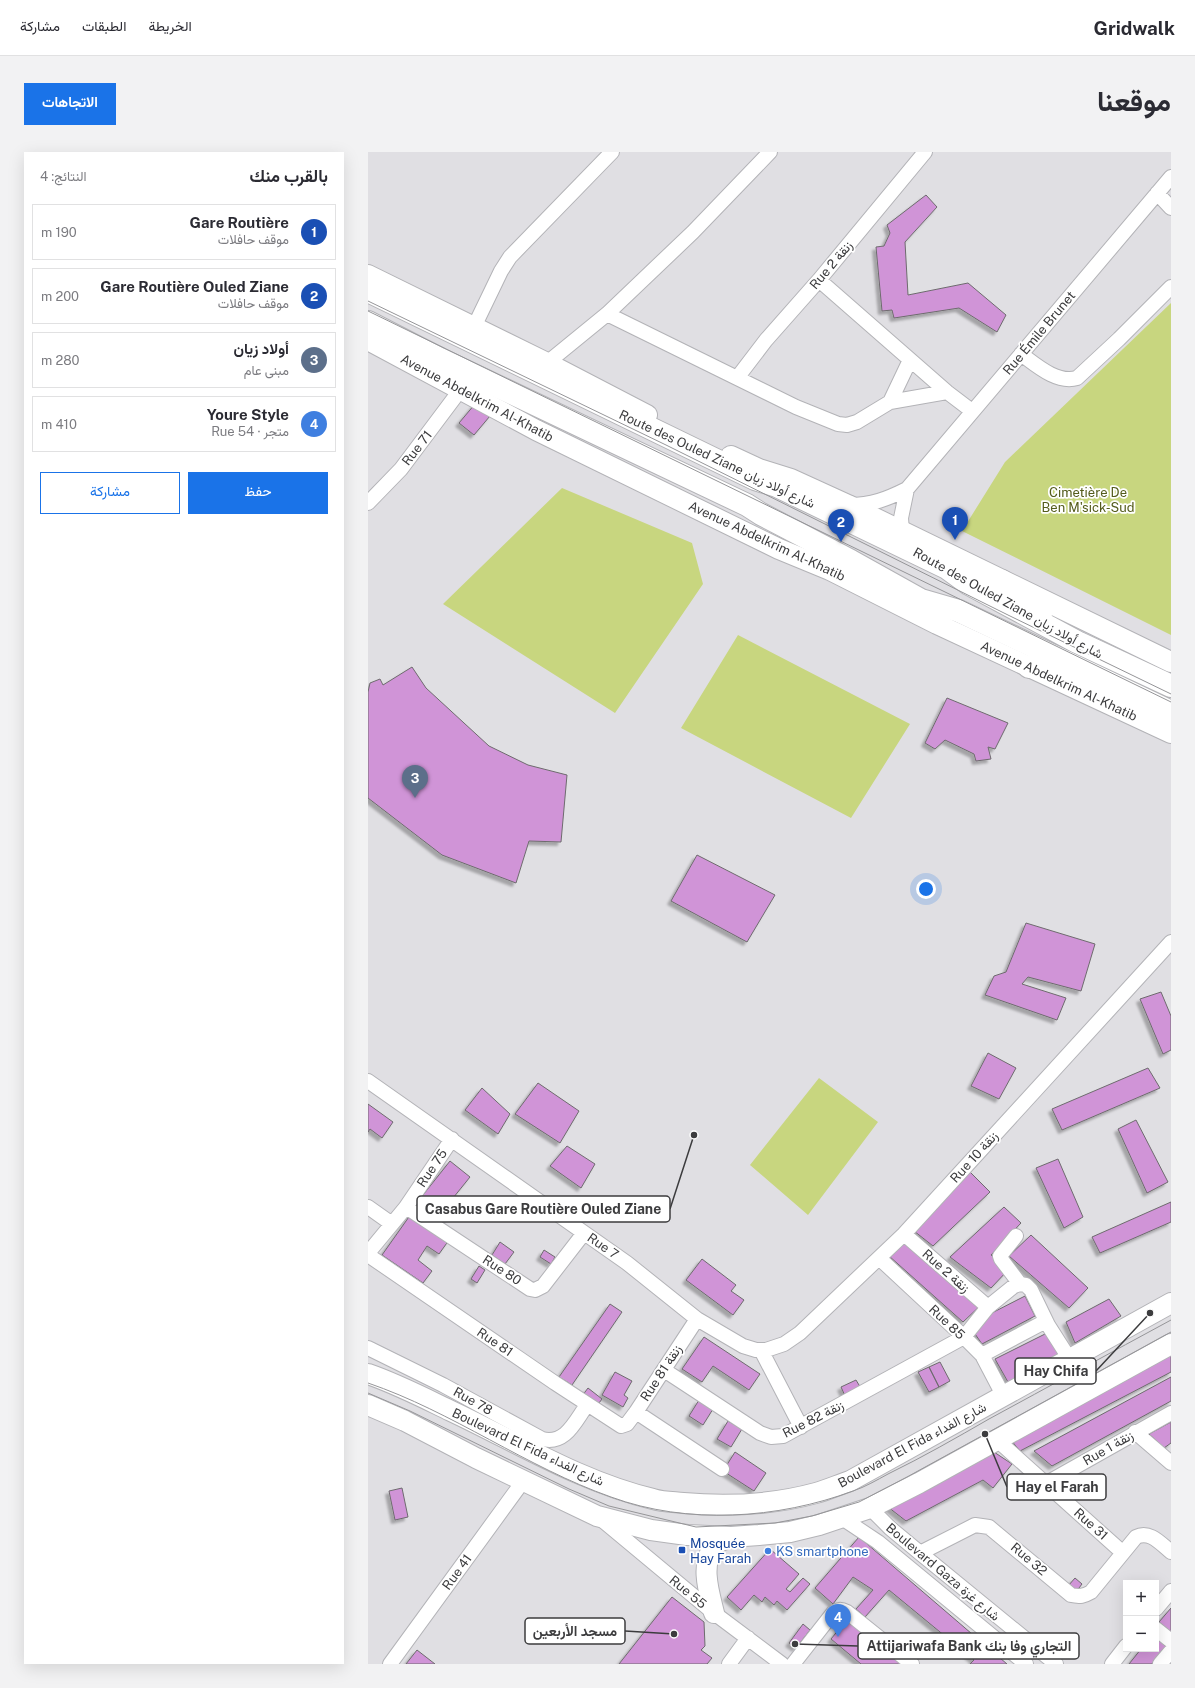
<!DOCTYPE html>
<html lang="ar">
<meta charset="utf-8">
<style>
body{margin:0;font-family:"Public Sans",Vazirmatn,sans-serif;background:#f2f2f3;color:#2b2b33;direction:rtl}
.controls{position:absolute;right:12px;bottom:12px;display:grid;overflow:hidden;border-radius:0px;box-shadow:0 4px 16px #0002}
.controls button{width:36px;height:36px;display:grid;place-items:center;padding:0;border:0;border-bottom:1px solid #e1e1e2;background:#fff;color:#2b2b33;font:20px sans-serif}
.you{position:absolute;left:558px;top:737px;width:14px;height:14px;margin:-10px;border:3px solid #fff;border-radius:50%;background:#1a73e8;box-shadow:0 0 0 6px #1a73e833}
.badge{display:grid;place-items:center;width:26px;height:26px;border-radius:50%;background:#1a73e8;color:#fff;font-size:13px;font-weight:700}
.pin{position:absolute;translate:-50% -33px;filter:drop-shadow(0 1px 2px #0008)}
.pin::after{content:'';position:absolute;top:21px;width:14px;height:12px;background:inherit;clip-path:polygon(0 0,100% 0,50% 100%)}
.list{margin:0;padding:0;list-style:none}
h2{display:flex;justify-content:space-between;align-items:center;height:52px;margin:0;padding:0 16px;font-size:17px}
h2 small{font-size:13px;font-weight:400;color:#7c7c81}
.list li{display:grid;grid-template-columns:26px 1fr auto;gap:12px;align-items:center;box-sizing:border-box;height:56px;margin:0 8px 8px;padding:0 8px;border:1px solid #e1e1e2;border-radius:0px}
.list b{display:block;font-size:15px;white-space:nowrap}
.list p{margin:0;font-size:13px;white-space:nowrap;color:#7c7c81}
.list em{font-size:13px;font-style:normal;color:#7c7c81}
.actions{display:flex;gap:8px;padding:12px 16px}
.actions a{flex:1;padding:9px 0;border:1px solid #1a73e8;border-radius:0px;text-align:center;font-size:14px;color:#1a73e8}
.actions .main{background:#1a73e8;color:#fff}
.map{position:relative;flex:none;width:803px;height:1512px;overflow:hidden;direction:ltr;border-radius:0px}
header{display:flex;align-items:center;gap:24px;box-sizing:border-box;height:56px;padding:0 20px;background:#fff;border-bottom:1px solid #e1e1e2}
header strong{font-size:19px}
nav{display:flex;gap:22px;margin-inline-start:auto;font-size:14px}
.intro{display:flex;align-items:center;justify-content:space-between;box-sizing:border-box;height:96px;padding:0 24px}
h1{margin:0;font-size:28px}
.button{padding:10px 18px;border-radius:0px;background:#1a73e8;color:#fff;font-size:14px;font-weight:700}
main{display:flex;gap:24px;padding:0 24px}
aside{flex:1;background:#fff;border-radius:0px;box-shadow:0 4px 16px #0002}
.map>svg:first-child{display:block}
.green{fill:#c8d67f}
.building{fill:#d094d7;stroke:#6e6b6e;filter:url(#shadow)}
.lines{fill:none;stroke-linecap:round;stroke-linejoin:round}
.street-casing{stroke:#b3b3b7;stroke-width:16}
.secondary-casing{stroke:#b3b3b7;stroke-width:22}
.highway-casing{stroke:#b3b3b7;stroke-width:24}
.street{stroke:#fff;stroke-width:14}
.secondary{stroke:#fff;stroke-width:20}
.highway{stroke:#fff;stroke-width:22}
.tram{stroke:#959598;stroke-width:1}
.transit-dot{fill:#1a4fb4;stroke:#fff;stroke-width:1.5}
.shop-dot{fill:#3f7fe0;stroke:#fff;stroke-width:1.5}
.labels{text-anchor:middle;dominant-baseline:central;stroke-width:3.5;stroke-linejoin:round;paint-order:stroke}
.street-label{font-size:13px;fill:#3c3c3e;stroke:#fff}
.park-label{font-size:13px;fill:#545c1c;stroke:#fff}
.transit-label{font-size:13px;fill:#164399;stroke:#fff;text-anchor:start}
.shop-label{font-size:13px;fill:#366cbe;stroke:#fff;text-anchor:start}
.leader{fill:none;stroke:#3c3c3e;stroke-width:1.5}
.callout-dot{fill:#3c3c3e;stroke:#fff;stroke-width:1.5}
.callout{fill:#fff;stroke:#3c3c3e;stroke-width:1.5}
.callout-label{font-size:14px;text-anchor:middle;font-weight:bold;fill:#3c3c3e}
</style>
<header>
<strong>Gridwalk</strong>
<nav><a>الخريطة</a><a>الطبقات</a><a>مشاركة</a></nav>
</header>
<div class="intro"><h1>موقعنا</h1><a class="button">الاتجاهات</a></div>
<main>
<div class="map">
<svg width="803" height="1512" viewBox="0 0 803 1512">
<defs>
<filter id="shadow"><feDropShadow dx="-3.5" dy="3.5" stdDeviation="1" flood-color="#0004"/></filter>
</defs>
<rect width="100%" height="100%" fill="#e0dfe3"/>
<path class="green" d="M803,151V483L594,379L637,310Z
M194,336L324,391L335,432L247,561L75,452Z
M370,483L542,572L483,666L313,576Z
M451,926L510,970L440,1063L382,1013Z"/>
<path class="building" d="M558,43L569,55L537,90L540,143L600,131L638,163L629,180L591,156L526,166L524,158L514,159L508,95L516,94L522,81L519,73Z
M107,252L122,264L106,283L91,271Z
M44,515L58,536L121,594L160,613L199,623L193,690L161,689L148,731L74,703L0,646V540L2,531L12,527L15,533Z
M579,546L640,571L627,597L620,595L623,607L608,609L606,602L577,588L567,597L557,591Z
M329,703L407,743L379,790L303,749Z
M658,771L727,792L713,839L660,825L654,832L698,846L689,868L617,843L626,824L638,820Z
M793,840L803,864V898L795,902L772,847Z
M620,901L648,916L631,947L603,934Z
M780,916L792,936L694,978L684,957Z
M170,931L211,959L192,991L147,962Z
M114,936L142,962L130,982L97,958Z
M0,952L25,970L14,986L2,977L0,980Z
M768,968L800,1030L779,1041L750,977Z
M199,994L227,1012L213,1036L182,1014Z
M690,1007L715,1065L696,1076L668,1016Z
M82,1009L102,1025L81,1051L88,1057L78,1069L51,1048Z
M602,1020L622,1040L565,1094L546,1079Z
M803,1050V1070L732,1101L724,1085Z
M636,1055L653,1071L623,1103L641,1117L623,1136L582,1105Z
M43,1062L81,1088L71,1102L59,1094L50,1108L64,1119L55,1131L14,1103Z
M663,1083L720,1136L701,1156L641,1104Z
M534,1088L613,1153L595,1170L521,1104Z
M132,1090L146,1100L137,1112L124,1103Z
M176,1098L187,1105L183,1112L172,1105Z
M334,1107L368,1133L363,1139L376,1148L365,1163L318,1128Z
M111,1114L117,1118L109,1131L103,1127Z
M657,1144L667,1164L614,1192L605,1179L616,1165Z
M741,1147L753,1164L707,1191L698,1170Z
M242,1152L254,1160L204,1233L191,1225Z
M679,1181L691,1203L640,1230L627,1207Z
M336,1185L392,1222L381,1238L345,1214L334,1230L314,1217Z
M803,1198V1220L652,1299L642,1287Z
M572,1210L582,1229L571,1235L561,1215Z
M561,1215L571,1235L561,1240L550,1220Z
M247,1220L264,1229L256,1243L260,1246L255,1255L234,1243Z
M803,1225V1249L684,1314L666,1299Z
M488,1228L494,1238L478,1246L473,1235Z
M220,1236L234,1247L228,1255L214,1244Z
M331,1248L345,1257L335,1273L321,1264Z
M360,1269L374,1277L363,1295L349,1287Z
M803,1270V1291L796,1296L781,1282Z
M620,1296L644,1312L625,1336L615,1328L538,1369L520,1355Z
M367,1300L398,1321L386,1339L355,1319Z
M34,1336L40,1365L27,1368L21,1339Z
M491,1385L639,1512H602L606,1508L521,1438L497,1465L488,1457L505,1438L485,1425L465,1452L447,1436Z
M402,1397L431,1422L418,1437L422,1440L435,1426L442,1432L419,1458L409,1449L406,1453L397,1445L394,1450L386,1443L373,1458L359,1445Z
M707,1426L714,1432L708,1440L700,1434Z
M304,1445L336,1470L337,1494L333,1498L344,1506L339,1512H251Z
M803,1456V1480L791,1470Z
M481,1465L535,1512H493L463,1487Z
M435,1472L442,1478L428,1496L421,1491Z
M788,1485L798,1495L784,1512H761L773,1497H788Z
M49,1498L67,1512H38Z"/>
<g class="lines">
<defs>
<path id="street" d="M789,41L803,56
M451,128L579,240L604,259
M239,162L428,255L470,272L479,273L489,270L522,250L579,240
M106,175L133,119L142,105L244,0
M653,202C668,213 689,232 709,226L751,187L803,135
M179,211L239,162L325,80L402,0
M369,226L398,188L451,128L557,0
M522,250L542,208
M0,351L33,317L93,237
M481,353C504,353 519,347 539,337L803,25
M534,379L533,366L539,337
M0,929L259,1111L329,1167L375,1194L388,1198H398L416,1192L432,1181L536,1082L803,790
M0,1055L24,1072
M38,1055L162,1137L167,1138L175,1134L216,1081
M536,1082L620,1155
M648,1084L632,1104L633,1107L652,1132L658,1133L663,1138L680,1173L701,1206
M0,1101L38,1055L84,987
M0,1103L187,1231L253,1274L259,1272L268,1260L329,1167
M511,1106L596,1185L614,1203L635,1243
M0,1196L75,1233L174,1287C198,1293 207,1269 219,1253
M393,1198L433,1275
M614,1203L678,1169
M296,1218L392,1281L403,1285L415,1284L596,1185L620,1155L646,1134L652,1132
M268,1260L354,1317
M767,1280L803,1311
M628,1287L754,1400
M677,1332L803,1261
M502,1356L522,1376L552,1401L688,1512
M474,1366L510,1390L658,1512
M233,1367L346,1461L414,1512
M552,1401L607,1373L621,1375L703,1443C712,1445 716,1444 723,1440L768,1385C782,1378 793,1392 803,1400
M788,1457L803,1439
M788,1477L803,1489
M22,1512L156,1328
M361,1512L380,1486
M425,1512L465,1461C470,1457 473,1457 479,1460L544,1512
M744,1512L758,1494
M792,1512L803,1499"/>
<path id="secondary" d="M0,123L179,211L279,263
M0,188L168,278L411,397L462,418L569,472L803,581
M363,304L391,317L423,327L480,353L803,510
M0,1222C29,1232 56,1246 83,1259C149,1290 213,1330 285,1347C295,1350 306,1350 315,1351C360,1355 404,1353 448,1341C459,1338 470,1333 482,1329L803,1151
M0,1253L37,1269L108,1306L229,1364L283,1378L319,1383L363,1385L391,1383L422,1380L451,1373L502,1356L551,1331L803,1192
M346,1461C341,1440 332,1413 346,1394C350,1389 357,1387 363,1385"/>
<path id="highway" d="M0,139L387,327L409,334L579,416L601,432L709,490L803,534
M0,170L72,207L379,353L393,362L483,409L553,448L591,459L803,560
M634,429L653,443L675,457
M661,515L699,512"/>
</defs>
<use href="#street" class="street-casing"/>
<use href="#secondary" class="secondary-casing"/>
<use href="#highway" class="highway-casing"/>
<use href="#street" class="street"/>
<use href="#secondary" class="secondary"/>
<use href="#highway" class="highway"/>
<path class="tram" d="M0,149L298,293L642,464L803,542
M0,159L803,550
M0,1231C85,1260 158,1315 243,1345C319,1373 410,1367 485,1339C497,1335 509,1328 520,1322C555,1305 588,1286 621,1267C682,1234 742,1201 803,1168
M0,1241L42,1259L201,1337L241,1354L328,1375L407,1371L444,1364L491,1350L539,1325L803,1180"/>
</g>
<rect class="transit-dot" x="310" y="1394" width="8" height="8" rx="2"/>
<circle class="shop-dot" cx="400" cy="1399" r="4"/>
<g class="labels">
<g class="street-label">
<text transform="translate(463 113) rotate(-50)">Rue 2 زنقة</text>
<text transform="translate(671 181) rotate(-50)">Rue Émile Brunet</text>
<text transform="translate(109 246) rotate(28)">Avenue Abdelkrim Al-Khatib</text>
<text transform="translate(49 296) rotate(-52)">Rue 71</text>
<text transform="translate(349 307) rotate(25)">Route des Ouled Ziane شارع أولاد زيان</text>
<text transform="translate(399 389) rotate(25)">Avenue Abdelkrim Al-Khatib</text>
<text transform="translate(640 451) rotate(29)">Route des Ouled Ziane شارع أولاد زيان</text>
<text transform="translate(691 529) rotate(25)">Avenue Abdelkrim Al-Khatib</text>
<text transform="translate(606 1005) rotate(-48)">Rue 10 زنقة</text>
<text transform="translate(64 1016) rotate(-56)">Rue 75</text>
<text transform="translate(235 1094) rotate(35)">Rue 7</text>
<text transform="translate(134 1118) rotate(33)">Rue 80</text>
<text transform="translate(578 1119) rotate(41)">Rue 2 زنقة</text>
<text transform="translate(579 1170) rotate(43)">Rue 85</text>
<text transform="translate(127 1190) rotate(34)">Rue 81</text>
<text transform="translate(293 1221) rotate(-57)">Rue 81 زنقة</text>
<text transform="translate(105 1249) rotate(29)">Rue 78</text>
<text transform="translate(445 1267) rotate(-27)">Rue 82 زنقة</text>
<text transform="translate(544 1293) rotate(-28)">Boulevard El Fida شارع الفداء</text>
<text transform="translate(160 1295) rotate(25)">Boulevard El Fida شارع الفداء</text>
<text transform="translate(740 1296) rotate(-30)">Rue 1 زنقة</text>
<text transform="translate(723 1372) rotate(42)">Rue 31</text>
<text transform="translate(661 1407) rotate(40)">Rue 32</text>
<text transform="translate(89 1420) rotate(-54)">Rue 41</text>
<text transform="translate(575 1420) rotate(40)">Boulevard Gaza شارع غزة</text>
<text transform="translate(320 1440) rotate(39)">Rue 55</text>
</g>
<g class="park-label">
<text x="720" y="340">Cimetière De<tspan x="720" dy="15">Ben M'sick-Sud</tspan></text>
</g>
<g class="transit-label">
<text x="322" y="1391">Mosquée<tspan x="322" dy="15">Hay Farah</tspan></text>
</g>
<g class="shop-label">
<text x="408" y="1399">KS smartphone</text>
</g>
</g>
<path class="leader" d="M326 983L302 1057M782 1161L728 1219M617 1282L639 1335M306 1482L257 1479M427 1492L490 1494"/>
<g class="callout-dot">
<circle cx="326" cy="983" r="4"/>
<circle cx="782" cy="1161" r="4"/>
<circle cx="617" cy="1282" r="4"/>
<circle cx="306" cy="1482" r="4"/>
<circle cx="427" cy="1492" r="4"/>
</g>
<g class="callout">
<rect x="49" y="1044" width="253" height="26" rx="4"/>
<rect x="647" y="1206" width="81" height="26" rx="4"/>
<rect x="639" y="1322" width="99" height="26" rx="4"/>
<rect x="157" y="1466" width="100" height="26" rx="4"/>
<rect x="490" y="1481" width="221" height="26" rx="4"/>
</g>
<g class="callout-label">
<text x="175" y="1062">Casabus Gare Routière Ouled Ziane</text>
<text x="688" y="1224">Hay Chifa</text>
<text x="689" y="1340">Hay el Farah</text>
<text x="207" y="1484">مسجد الأربعين</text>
<text x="601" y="1499">Attijariwafa Bank التجاري وفا بنك</text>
</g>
</svg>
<div class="controls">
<button>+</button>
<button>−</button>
</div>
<div class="you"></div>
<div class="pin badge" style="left:587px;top:388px;background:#1a4fb4">1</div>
<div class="pin badge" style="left:473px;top:390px;background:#1a4fb4">2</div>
<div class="pin badge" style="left:47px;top:646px;background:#5c6f8a">3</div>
<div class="pin badge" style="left:470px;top:1485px;background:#3f7fe0">4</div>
</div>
<aside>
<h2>بالقرب منك<small>النتائج: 4</small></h2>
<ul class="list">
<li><span class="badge" style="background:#1a4fb4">1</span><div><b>Gare Routière</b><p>موقف حافلات</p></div><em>190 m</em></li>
<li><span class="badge" style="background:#1a4fb4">2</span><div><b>Gare Routière Ouled Ziane</b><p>موقف حافلات</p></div><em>200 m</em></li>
<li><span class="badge" style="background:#5c6f8a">3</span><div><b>أولاد زيان</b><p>مبنى عام</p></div><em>280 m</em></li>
<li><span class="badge" style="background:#3f7fe0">4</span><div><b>Youre Style</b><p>متجر · Rue 54</p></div><em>410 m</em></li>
</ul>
<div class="actions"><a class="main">حفظ</a><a>مشاركة</a></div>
</aside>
</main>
